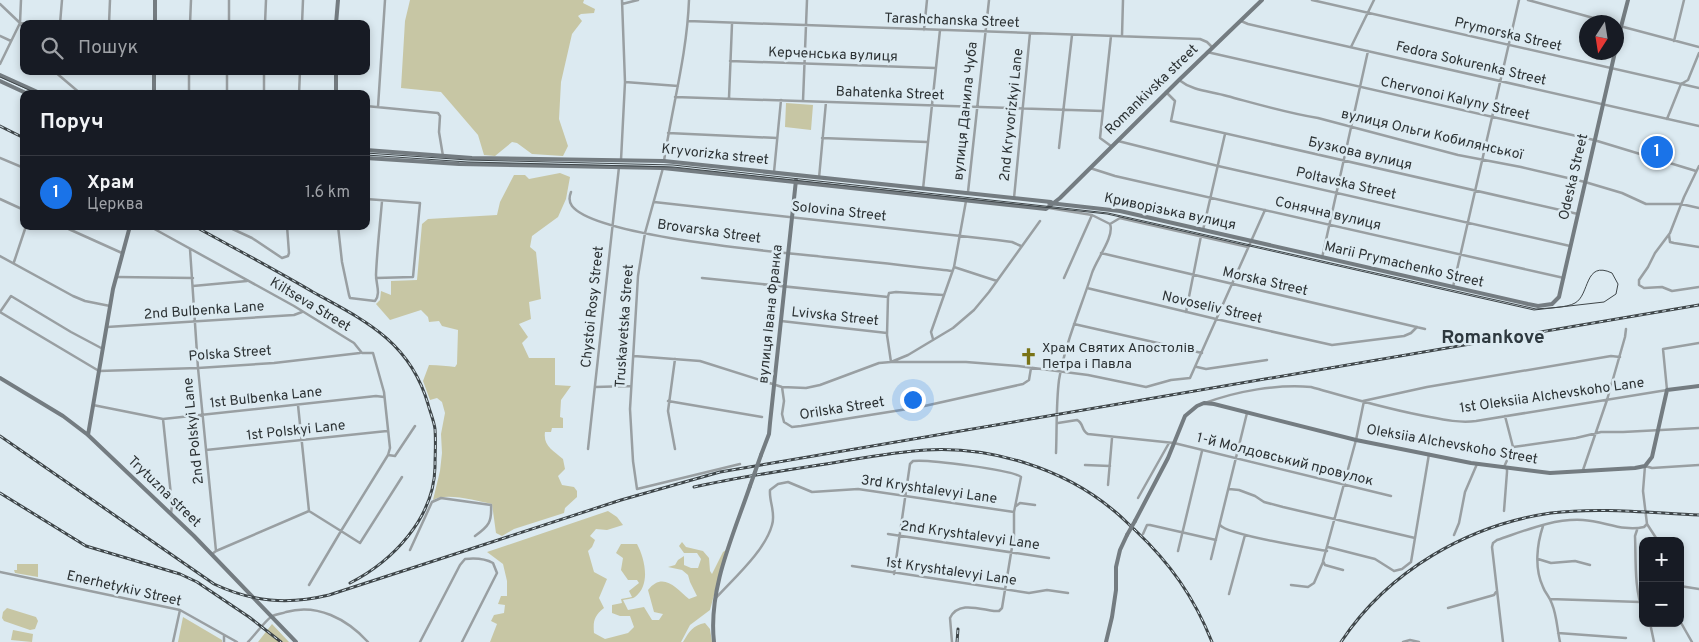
<!DOCTYPE html>
<html lang="uk">
<meta charset="utf-8">
<style>
body{margin:0;font-family:Overpass,sans-serif;background:#242831;color:#f1f3f6}
.controls{position:absolute;right:15px;bottom:15px;display:grid;overflow:hidden;border-radius:10px;box-shadow:0 2px 8px #0003}
.controls button{width:45px;height:45px;display:grid;place-items:center;padding:0;border:0;border-bottom:1px solid #363941;background:#171b24;color:#f1f3f6;font:25px sans-serif}
.compass{position:absolute;left:1579px;top:15px;width:45px;height:45px;border-radius:50%;background:#171b24;box-shadow:0 2px 8px #0003;rotate:192deg}
.you{position:absolute;left:912px;top:399px;width:18px;height:18px;margin:-12px;border:4px solid #fff;border-radius:50%;background:#1a73e8;box-shadow:0 0 0 8px #1a73e833}
.badge{display:grid;place-items:center;width:32px;height:32px;border-radius:50%;background:#1a73e8;color:#fff;font-size:16px;font-weight:700}
.pin{position:absolute;translate:-50% -50%;border:2px solid #fff;box-shadow:0 1px 5px #0006}
.list{margin:0;padding:0;list-style:none}
h2{display:flex;justify-content:space-between;align-items:center;height:65px;margin:0;padding:0 20px;font-size:21px}
h2 small{font-size:16px;font-weight:400;color:#9ea1a6}
.list li{display:grid;grid-template-columns:32px 1fr auto;gap:15px;align-items:center;box-sizing:border-box;height:75px;padding:0 20px;border-top:1px solid #363941}
.list b{display:block;font-size:19px;white-space:nowrap}
.list p{margin:0;font-size:16px;white-space:nowrap;color:#9ea1a6}
.list em{font-size:16px;font-style:normal;color:#9ea1a6}
.icon{flex:none;width:28px;height:28px;fill:none;stroke:currentColor;stroke-width:2;stroke-linecap:round;stroke-linejoin:round}
.map{position:relative;flex:none;width:1699px;height:642px;overflow:hidden}
.search{position:absolute;background:#171b24;box-shadow:0 2px 8px #0003;left:20px;top:20px;width:350px;height:55px;display:flex;align-items:center;gap:12px;box-sizing:border-box;padding:0 18px;border-radius:10px;color:#9ea1a6;font-size:19px}
.panel{position:absolute;background:#171b24;box-shadow:0 2px 8px #0003;left:20px;top:90px;width:350px;height:140px;border-radius:10px}
.map>svg:first-child{display:block}
.green{fill:#c7c6a4}
.lines{fill:none;stroke-linecap:round;stroke-linejoin:round}
.street{stroke:#999fa2;stroke-width:2.5}
.secondary{stroke:#747c81;stroke-width:4}
.tram{stroke:#3f4649;stroke-width:1}
.rail-casing{stroke:#3f4649;stroke-width:3}
.rail{stroke:#dceaf1;stroke-width:1;stroke-dasharray:4;stroke-linecap:butt}
.secondary-bridge{stroke:#747c81;stroke-width:4}
.labels{text-anchor:middle;dominant-baseline:central;stroke-width:5;stroke-linejoin:round;paint-order:stroke}
.street-label{font-size:14px;fill:#2c3234;stroke:#dceaf1}
.poi-label{font-size:14px;fill:#2c3234;stroke:#dceaf1;text-anchor:start}
.district-label{font-size:19px;font-weight:bold;fill:#2e393f;stroke:#dceaf1}
</style>
<div class="map">
<svg width="1699" height="642" viewBox="0 0 1699 642">
<rect width="100%" height="100%" fill="#dceaf1"/>
<path class="green" d="M410,0H584L583,3L595,9L594,13L581,14L578,16L582,21L572,34L561,82L559,119L568,146L563,156L532,154L517,143L512,142L495,156L484,155L478,135L441,92L401,88L405,21Z
M786,103L813,105L811,130L785,127Z
M560,173L570,177L566,199L558,217L532,236L530,247L536,252L541,299L529,302L531,319L519,324L528,337L522,343L529,358H555V385L571,386L561,400L560,417L563,418V428H552L551,432H545C543,446 553,450 563,459L565,469L558,476L562,485L574,487L577,491V497L565,508L564,513L514,529L502,536L496,533L492,504C477,501 446,492 433,500L440,471L442,453L441,434L445,413L442,402L437,398L430,400L423,381L429,365C439,365 447,366 455,367L457,364L458,330L442,326L439,321L429,322L428,317L421,310L390,320L376,304L380,300L381,291L391,295V281L417,280L422,224L428,219L497,215L500,202L514,175H525L529,179Z
M608,511L617,517L623,525L607,530L596,529L590,536L595,540L592,547L588,551L594,572L607,579L599,598L604,608C594,616 593,621 594,633L605,639L628,633L634,627L630,616H620L612,613V605L622,603L621,599L632,597L629,591L639,583L637,580H628L621,570L623,558L616,553L621,544H637C645,559 651,585 635,597C632,599 626,599 623,600L628,610L644,607L652,620H659L663,614L654,612L648,590C663,571 676,588 689,599L697,596L690,582L688,575L682,570L668,567L675,565L678,560L684,556V565L691,568H698L701,559L697,553H684L679,546L682,542L686,547L703,551L709,558L710,571L712,574L723,552L726,550L710,610L690,625L681,642H490L497,624L491,621L494,615L504,613L505,605L498,604L501,596H507V581L503,564L487,552Z
M17,564H38V577L15,573L14,570H17Z
M7,608L36,617L38,621L35,629L30,630L4,621L2,618L3,612Z
M183,617L222,640V642H178Z
M705,623L710,629L712,642H683C689,632 693,625 705,623Z
M272,624L289,642H258Z
M13,630L33,634L32,642L11,640Z"/>
<g class="lines">
<path class="street" d="M1312,0L1699,88
M1528,0L1608,22
M0,4L20,23L24,29
M622,4L638,0
M688,21L1200,39L1207,42L1212,47
M1241,21L1248,24L1699,126
M20,23L46,24
M60,24L62,0
M109,24L110,0
M190,24L191,0
M229,24V0
M265,24L266,0
M302,24L303,0
M1616,25L1699,47
M924,30L927,0
M0,36L11,41
M1111,36L1100,138L1111,146
M1122,36L1123,0
M1674,41L1684,0
M1351,47L1374,0
M1207,52L1594,140L1696,171
M730,61L935,68
M0,64L20,23L21,0
M54,71L81,94
M1179,80C1193,91 1209,91 1227,96C1257,104 1287,113 1318,118L1458,155L1521,167L1585,182L1622,193L1646,204H1681L1699,208
M625,82L678,86
M1166,92L1175,101L1171,121L1578,214
M189,94V71
M227,94V71
M264,94V71
M299,94L300,71
M675,97L1103,111
M729,98L732,24
M803,101L807,0
M366,106L438,113L440,116L439,132L443,156
M378,107L385,0
M1667,119L1681,84L1688,80L1699,53
M668,133L777,138
M822,138L927,142
M1118,141L1218,166L1570,246
M1059,148L1072,35
M0,158L24,168
M621,160L625,82L622,0
M664,161C672,107 687,55 689,0
M1699,166L1684,197L1670,233L1655,253L1648,267L1639,280V285L1644,288L1662,287L1672,291L1699,287
M663,168L645,233L638,276L630,409L633,461L637,489L740,464
M1090,168L1115,176L1564,278
M774,172L781,100
M819,178L826,102
M923,189L940,30
M571,192C569,197 569,202 572,206C596,237 780,252 824,257C867,261 909,266 952,271
M968,192L989,0
M1014,198L1030,33
M0,199L24,210
M366,199L420,203L413,277L376,278
M654,202L997,240L1012,242L1021,246
M1049,208L1092,215L1110,224
M1110,224L1120,218L1124,219L1248,247
M62,226L122,253
M149,226L294,306L354,343L362,353H373L384,392L390,448L388,455L341,531L309,511L216,551L212,554
M226,226L252,238L282,258L288,256L289,253L287,226
M338,226L342,262L349,295L350,298L375,301C381,294 376,284 376,275C377,250 380,225 382,201
M1203,230L1225,134
M1669,235L1670,242L1674,243L1699,247
M190,249L198,368L216,551
M1101,253L1425,329
M0,256L73,296L85,301L110,306
M1322,258L1368,51
M14,262L26,226
M954,267L997,281
M117,277L193,278
M702,278L888,297L889,293L896,292L943,295
M1064,278L1092,215
M193,286L247,281
M1453,287L1519,0
M1087,288L1216,319L1332,345L1404,336L1411,333L1417,327
M888,297L887,335L891,362
M0,312L99,371L198,368L274,363L360,353
M0,312L11,296L71,332L103,349
M1186,312L1201,236
M781,321L887,333
M1074,324L1202,353
M107,327L294,315L302,312
M933,339L931,332L954,267L966,201
M634,356L700,361L782,387L806,388L820,385L879,363L891,362L908,355L953,328L974,310L989,292L1040,221
M675,359L668,411L675,449
M891,362H966L1018,366L1088,375L1146,387L1171,380L1190,378L1265,210
M1197,367L1206,369L1267,360
M595,387L631,386
M782,387L784,401L782,414L784,422L792,427L801,426L920,407L1023,384L1029,380L1031,368
M668,401L762,417
M1363,401L1427,387L1611,356L1620,357
M1205,403C1237,391 1277,384 1311,387C1350,398 1389,410 1430,417C1445,420 1460,423 1476,421L1667,390L1663,349L1699,343
M93,405L163,419L376,396L384,397
M298,405L309,511
M163,419L172,505L171,514
M1058,423L1077,420C1084,423 1081,431 1088,434L1174,443L1391,496
M1513,447L1576,438L1601,432H1623L1699,428
M588,449L619,167
M206,450L387,431
M1056,453C1057,428 1056,404 1059,380C1065,343 1081,308 1092,273C1096,260 1115,236 1110,224
M388,455L395,456L415,426
M1085,465L1110,466
M1583,470L1607,400L1625,337L1626,329
M1108,485L1112,438
M1229,489L1239,490L1255,496L1264,502L1283,507L1415,538
M1138,498L1169,443
M1016,506L1020,503L1035,505
M1504,511L1507,472V469L1504,467L1513,447L1505,416
M1647,524L1658,541
M1220,525C1227,535 1310,548 1327,551
M1543,526C1537,544 1534,568 1543,587C1545,593 1550,597 1552,604C1557,616 1557,629 1560,642
M1637,530L1635,536C1636,557 1634,591 1643,610
M888,534L1049,558
M1143,534L1147,525H1150L1216,540
M1454,535L1459,523L1465,492L1477,464
M1328,547L1375,559L1394,571L1402,569L1411,562L1429,454
M410,550L432,502L441,498L491,505C492,522 489,526 475,536
M1178,551L1202,451
M1211,559L1247,413
M1538,559L1551,563L1575,561L1590,565
M852,566L1029,593L1047,590L1068,593
M1343,570L1325,565L1323,561L1356,440L1364,401
M0,572L180,610L237,642
M894,574L910,464L913,461C927,459 1013,470 1021,477L1014,512V535L1002,608L999,611H994C979,609 958,601 950,618L952,642
M309,585L341,531L360,543L402,477
M1291,585L1308,587L1314,583L1323,562
M1680,586L1699,589
M1229,594L1245,535
M715,599C733,579 765,551 772,525C776,513 769,502 770,490L778,484L788,482L812,492L858,489L1014,512
M1550,599L1640,602
M1448,608L1494,595L1496,592
M1680,621L1692,642
M1650,623L1654,642
M1558,633L1626,638
M224,635V642
M173,642L180,610
M248,642C254,636 265,621 271,617C275,614 282,614 286,612C317,603 347,619 368,642
M420,642L460,565L465,559C474,558 484,558 493,563L497,573L462,642
M1403,642L1410,640L1419,642
M1503,642L1492,547L1493,543L1497,540C1524,531 1554,518 1583,520C1604,521 1623,532 1644,527L1647,524L1643,491L1645,466L1652,468L1699,465"/>
<path class="secondary" d="M155,24V0
M336,24L338,0
M1616,46L1628,0
M0,75L42,94
M0,81L28,94
M154,94V71
M336,94V71
M366,150L472,158L664,161L1051,202
M366,158L459,164L663,168L1046,209L1060,198L1179,80L1262,0
M1049,203L1120,211L1528,304L1538,306L1552,304L1559,297L1561,288L1615,52
M0,378L63,416L88,435L194,536L296,642
M88,435L113,289L130,226
M761,455L769,434L770,423L796,180
M1135,521L1168,458L1185,416L1197,406L1204,403L1214,404L1356,440L1471,463L1550,473L1635,468L1645,466L1652,457L1667,390L1699,386
M714,642C708,589 733,536 750,486
M1106,642L1112,617L1116,590V567L1120,550L1127,535"/>
<path class="tram" d="M0,77L38,94
M366,153L468,160L673,165L1108,213L1536,309C1545,308 1567,308 1575,303C1590,295 1584,260 1612,273L1618,284L1616,294L1604,302L1534,310L1107,214L673,167L468,162L366,155"/>
<defs>
<path id="rail" d="M0,126L24,138
M194,226C234,248 274,269 313,292C366,321 410,342 428,404C430,412 434,421 435,429C436,442 435,455 435,467C434,518 393,561 350,583
M0,436L214,584C252,602 288,605 329,595L621,500L720,472L1699,305
M694,487C739,477 786,470 832,463C863,458 894,452 926,450C990,446 1063,468 1113,510C1121,516 1128,524 1135,530C1170,563 1194,597 1212,642
M0,493L86,546L180,574L197,582L249,617L281,642
M957,642L958,629
M1341,642C1388,571 1468,525 1551,513C1600,507 1651,513 1699,515"/>
</defs>
<use href="#rail" class="rail-casing"/>
<use href="#rail" class="rail"/>
<path class="secondary-bridge" d="M750,486L761,455
M1127,535L1135,521"/>
</g>
<defs>
<symbol id="church-bare" viewBox="-9 -9 18 18"><path d="M-1.2-6h2.4v3.5h3.3v2.4h-3.3V6h-2.4V-.1h-3.3v-2.4h3.3Z" fill="#797316" stroke="#dceaf1" stroke-width="2.5" paint-order="stroke"/></symbol>
</defs>
<g fill-rule="evenodd">
<use href="#church-bare" x="1016" y="344" width="25" height="25"/>
</g>
<g class="labels">
<g class="street-label">
<text transform="translate(952 21) rotate(2)">Tarashchanska Street</text>
<text transform="translate(1508 35) rotate(13)">Prymorska Street</text>
<text transform="translate(833 55) rotate(2)">Керченська вулиця</text>
<text transform="translate(1471 64) rotate(13)">Fedora Sokurenka Street</text>
<text transform="translate(1152 90) rotate(-44)">Romankivska street</text>
<text transform="translate(890 94) rotate(2)">Bahatenka Street</text>
<text transform="translate(1455 99) rotate(13)">Chervonoi Kalyny Street</text>
<text transform="translate(966 111) rotate(-84)">вулиця Данила Чуба</text>
<text transform="translate(1012 115) rotate(-84)">2nd Kryvorizkyi Lane</text>
<text transform="translate(1432 135) rotate(13)">вулиця Ольги Кобилянської</text>
<text transform="translate(1360 154) rotate(13)">Бузкова вулиця</text>
<text transform="translate(715 155) rotate(6)">Kryvorizka street</text>
<text transform="translate(1574 177) rotate(-77)">Odeska Street</text>
<text transform="translate(1346 184) rotate(13)">Poltavska Street</text>
<text transform="translate(839 212) rotate(6)">Solovina Street</text>
<text transform="translate(1170 212) rotate(12)">Криворізька вулиця</text>
<text transform="translate(1328 214) rotate(13)">Сонячна вулиця</text>
<text transform="translate(709 232) rotate(8)">Brovarska Street</text>
<text transform="translate(1404 265) rotate(13)">Marii Prymachenko Street</text>
<text transform="translate(1265 282) rotate(13)">Morska Street</text>
<text transform="translate(310 305) rotate(31)">Kiltseva Street</text>
<text transform="translate(593 307) rotate(-84)">Chystoi Rosy Street</text>
<text transform="translate(1212 308) rotate(13)">Novoseliv Street</text>
<text transform="translate(204 311) rotate(-4)">2nd Bulbenka Lane</text>
<text transform="translate(771 314) rotate(-84)">вулиця Івана Франка</text>
<text transform="translate(835 317) rotate(6)">Lvivska Street</text>
<text transform="translate(625 326) rotate(-86)">Truskavetska Street</text>
<text transform="translate(230 354) rotate(-4)">Polska Street</text>
<text transform="translate(1552 396) rotate(-8)">1st Oleksiia Alchevskoho Lane</text>
<text transform="translate(266 398) rotate(-6)">1st Bulbenka Lane</text>
<text transform="translate(842 409) rotate(-9)">Orilska Street</text>
<text transform="translate(194 431) rotate(-96)">2nd Polskyi Lane</text>
<text transform="translate(296 431) rotate(-6)">1st Polskyi Lane</text>
<text transform="translate(1452 445) rotate(10)">Oleksiia Alchevskoho Street</text>
<text transform="translate(1285 460) rotate(14)">1-й Молдовський провулок</text>
<text transform="translate(929 490) rotate(8)">3rd Kryshtalevyi Lane</text>
<text transform="translate(164 492) rotate(44)">Trytuzna street</text>
<text transform="translate(970 536) rotate(8)">2nd Kryshtalevyi Lane</text>
<text transform="translate(951 572) rotate(8)">1st Kryshtalevyi Lane</text>
<text transform="translate(124 589) rotate(13)">Enerhetykiv Street</text>
</g>
<g class="poi-label">
<text x="1042" y="348">Храм Святих Апостолів<tspan x="1042" dy="16">Петра і Павла</tspan></text>
</g>
<g class="district-label">
<text x="1493" y="338">Romankove</text>
</g>
</g>
</svg>
<div class="controls">
<button>+</button>
<button>−</button>
</div>
<svg class="compass" viewBox="-18 -18 36 36"><path d="M0-13l5 13h-10z" fill="#e53935"/><path d="M0 13l5-13h-10z" fill="#9ea1a6"/></svg>
<div class="you"></div>
<div class="pin badge" style="left:1657px;top:152px">1</div>
<div class="search"><svg class="icon" aria-label="search" viewBox="0 0 24 24"><circle cx="10" cy="10" r="6"/><path d="M15 15l6 6"/></svg>Пошук</div>
<section class="panel">
<h2>Поруч<small></small></h2>
<ul class="list">
<li><span class="badge">1</span><div><b>Храм</b><p>Церква</p></div><em>1.6 km</em></li>
</ul>
</section>
</div>
